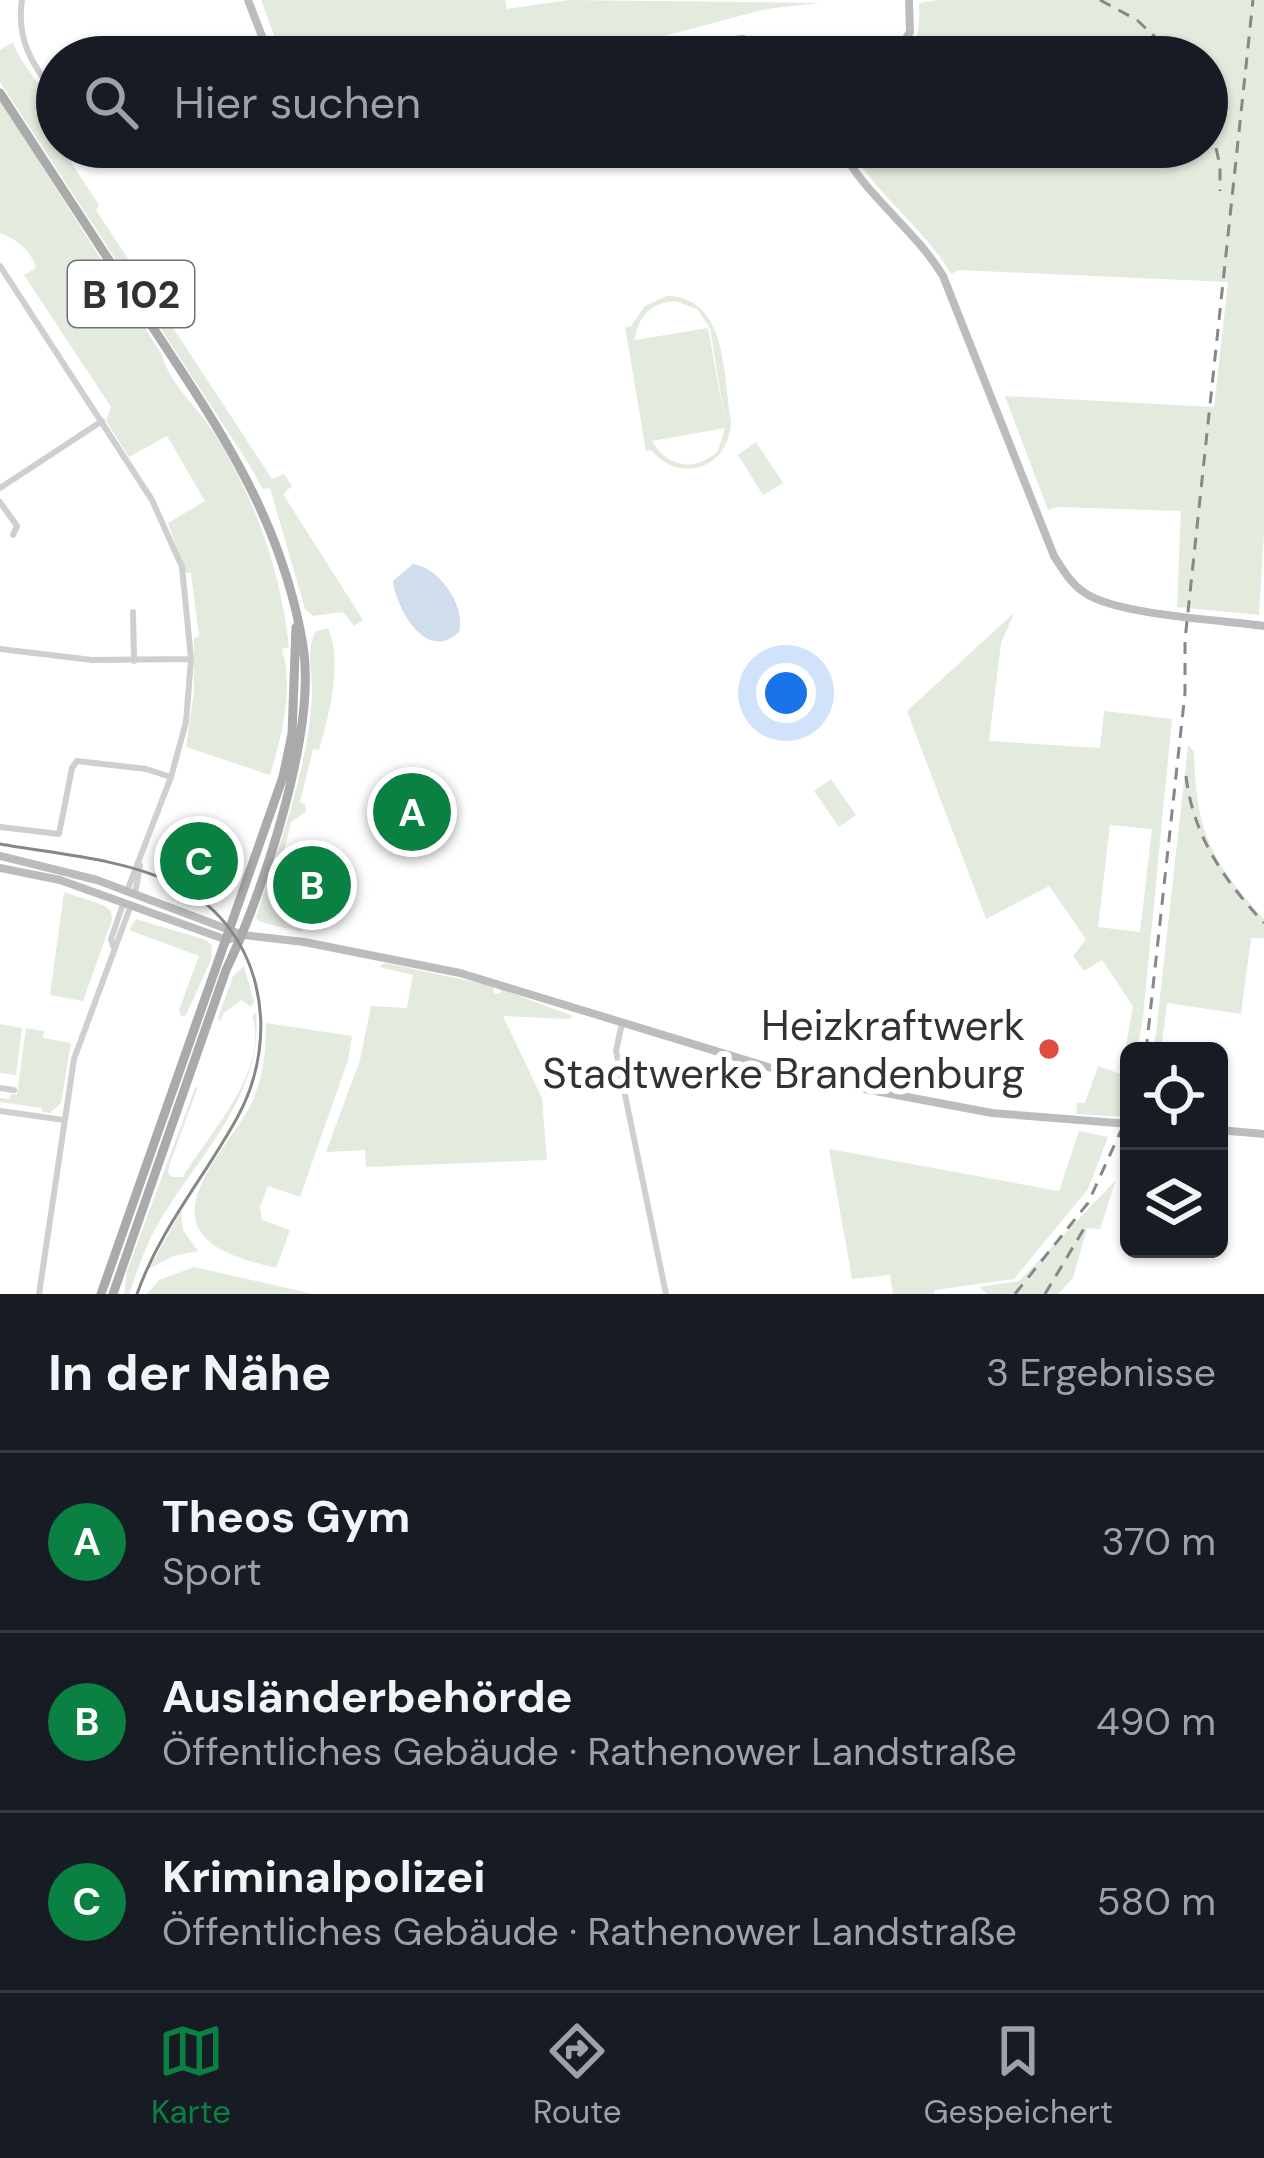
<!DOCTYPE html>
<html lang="de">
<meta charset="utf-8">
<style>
body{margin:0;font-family:"DM Sans",sans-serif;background:#20242c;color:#f1f3f6}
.controls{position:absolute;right:36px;bottom:36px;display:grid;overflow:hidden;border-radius:18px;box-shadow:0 3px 9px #0004}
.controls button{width:108px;height:108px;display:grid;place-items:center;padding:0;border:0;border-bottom:3px solid #363941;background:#171b24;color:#f1f3f6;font:60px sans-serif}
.you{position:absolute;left:786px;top:693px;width:42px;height:42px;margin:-30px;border:9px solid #fff;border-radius:50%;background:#1a73e8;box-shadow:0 0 0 18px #1a73e833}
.badge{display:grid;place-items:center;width:78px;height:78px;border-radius:50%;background:#0b8043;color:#fff;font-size:39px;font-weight:700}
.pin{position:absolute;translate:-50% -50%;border:6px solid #fff;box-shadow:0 3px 12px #0006}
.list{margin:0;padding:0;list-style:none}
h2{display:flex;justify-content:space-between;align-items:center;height:156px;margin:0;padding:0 48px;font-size:51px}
h2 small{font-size:39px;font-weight:400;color:#9ea1a6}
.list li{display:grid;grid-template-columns:78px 1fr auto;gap:36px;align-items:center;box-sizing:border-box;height:180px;padding:0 48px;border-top:3px solid #363941}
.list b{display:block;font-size:45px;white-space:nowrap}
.list p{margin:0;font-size:39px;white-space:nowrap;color:#9ea1a6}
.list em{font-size:39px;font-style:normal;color:#9ea1a6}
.icon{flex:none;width:66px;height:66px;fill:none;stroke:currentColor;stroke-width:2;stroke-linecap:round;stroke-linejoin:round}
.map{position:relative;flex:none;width:1264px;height:1294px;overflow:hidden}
.search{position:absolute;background:#171b24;box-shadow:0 3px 9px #0004;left:36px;right:36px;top:36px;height:132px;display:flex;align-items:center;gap:30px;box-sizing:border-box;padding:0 42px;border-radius:66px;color:#9ea1a6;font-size:45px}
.sheet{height:696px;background:#171b24}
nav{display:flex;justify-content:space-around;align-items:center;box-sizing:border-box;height:168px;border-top:3px solid #363941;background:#171b24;font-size:33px;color:#9ea1a6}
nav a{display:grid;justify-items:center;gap:6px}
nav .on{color:#0b8043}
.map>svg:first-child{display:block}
.green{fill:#e3ebde;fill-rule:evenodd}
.water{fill:#cfddec}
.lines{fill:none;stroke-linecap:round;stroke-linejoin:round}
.street{stroke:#cfcfcf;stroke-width:6}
.secondary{stroke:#bcbcbc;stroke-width:8}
.primary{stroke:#aaa;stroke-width:9}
.tram{stroke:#878787;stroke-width:3}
.rail{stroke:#878787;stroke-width:3;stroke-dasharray:12 9;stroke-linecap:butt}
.poi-dot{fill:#de4b3f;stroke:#fff;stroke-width:4.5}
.labels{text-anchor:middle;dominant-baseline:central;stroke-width:12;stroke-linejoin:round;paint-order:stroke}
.shield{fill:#fff;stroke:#707070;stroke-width:3}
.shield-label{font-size:39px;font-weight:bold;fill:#323232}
.poi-label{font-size:42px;fill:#323232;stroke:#fff;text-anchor:end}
</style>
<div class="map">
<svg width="1264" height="1294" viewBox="0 0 1264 1294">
<rect width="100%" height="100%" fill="#fff"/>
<path class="green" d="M261,0H505L507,9L569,0L819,3L766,9L630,45L553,57H282Z
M939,0H1264V532L1259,615L1177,607L1181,511L1057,507L1048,510L1005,396L1214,407L1228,282L959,270L951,274C923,226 876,195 849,147H1207V57H893C920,47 920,29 919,3Z
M13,42C21,67 54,99 57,113C59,123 56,125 51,132L57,147H61L99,205L96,210L272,479L284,474L292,486L283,494L363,620L354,626L343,612L313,616L305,609L270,488L263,489L245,458L0,82V50Z
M0,100L162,355C170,385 196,405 213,431C255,499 280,567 289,647L282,649C294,690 282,735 270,775L186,747L194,691V638L199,636L191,573H186L168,523L205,501L167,436L129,457L106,421L111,407L24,275L36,268C32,252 16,238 0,233Z
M667,296C728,297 723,376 731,421C730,467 681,486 651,450L646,451L625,327L631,326L645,306ZM675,301L697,309L710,328L726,427L708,328L635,340C638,316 651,303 675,301ZM725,428L718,451C695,472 668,468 652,441Z
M756,442L783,483L763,495L738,455Z
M1014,613L1001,643L989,741L1100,748L1104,711L1172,719L1143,1017L1137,1051H1129V1117L1076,1114L1077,1103H1085L1098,1066L1121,1074L1133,1006L1102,960L1084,971L1073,956L1086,939L1049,886L986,919L907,711ZM1110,825L1152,829L1140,932L1098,927Z
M328,628C343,661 329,716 319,750L313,749L300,802L305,804L306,812L291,822L276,885L303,926L302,932L260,922L256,918C278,846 308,772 312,696C313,675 305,649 316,631Z
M1188,745L1194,751C1196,832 1210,860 1264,919V938H1251L1241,1014L1167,1003L1161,1051H1154Z
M831,779L856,815L839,827L814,791Z
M64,892L103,905L111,911L112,920L83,1001L50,995Z
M136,919L206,940L212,946L211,960L186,1015L181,1017L179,1010L199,956L129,930Z
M385,963L493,986L494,993L500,994L501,989L573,1016L569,1019L503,1016L542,1098L547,1160L366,1167L365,1150L326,1152L360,1060L371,1006L407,1008L413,975L379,967Z
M244,966L254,1002L251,1007L241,1000L224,1013L220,1021L218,1018L233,976Z
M256,1013C264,1095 196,1158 158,1224C145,1246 138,1270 129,1294H124L127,1271L195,1088L198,1087L169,1166L168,1173L173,1177H183C208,1135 270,1070 252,1016Z
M266,1023L352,1036L348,1060L300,1197L268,1186L260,1207L262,1220L290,1230L276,1268C258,1263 238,1259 222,1250C155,1215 229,1148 250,1106C263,1081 266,1051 266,1023Z
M0,1024L22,1028L16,1075L0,1073Z
M26,1028L44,1031L43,1038L71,1043L61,1103L50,1113L42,1112V1108L0,1102V1098L9,1099L11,1094H17Z
M1079,1131L1108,1137L1088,1189L1014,1279L935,1290L934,1294H893L890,1275L852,1279L829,1149L1059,1191Z
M1116,1180L1100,1229L1087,1228L1073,1278L1058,1294H987L979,1287L1019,1281Z
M181,1211L183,1230L198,1251L173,1256L149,1269Z
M194,1267L313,1294H147L159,1280Z"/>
<path class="water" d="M413,564C439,567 466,606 459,632C427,663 397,611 393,581Z"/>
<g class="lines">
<path class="street" d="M22,0C16,39 32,66 57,95
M0,266L152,500L182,567L191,659L186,722L171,777L127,891
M0,488L102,421
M0,502L17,526L13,535
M133,612L134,661
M0,649L92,660L191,659
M0,827L59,834L72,768L77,761L146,769L171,777
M135,894L140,865
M113,946L111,939L123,904
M622,1023L616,1051L666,1294
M0,1088L14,1090
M0,1111L64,1120
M39,1294L74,1059L131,905"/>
<path class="secondary" d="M248,0L270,57
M817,51C830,48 844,43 857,44C881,45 896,58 910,32L909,0
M614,57L742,39L790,50
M789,57L792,46L804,40L815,47L817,57
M840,147C866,197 914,228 943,276L1054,556C1063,570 1071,584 1085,593C1117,615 1221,620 1264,626
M0,856L97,880L243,935L304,942L460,973L801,1077L992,1113L1129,1124
M0,868L60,880L227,940L241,936
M1219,1130L1264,1134"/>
<path class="primary" d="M0,93C48,166 96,240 144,314C214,421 282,516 303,646C317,731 263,893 226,970L113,1294
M101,1294L283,777L292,734L296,627"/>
<path class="tram" d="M0,844C55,854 119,858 171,882C263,924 283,1035 237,1118C204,1178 160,1229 137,1294"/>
<path class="rail" d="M1100,0L1137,20L1176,57
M1207,107L1220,166V191
M1186,776C1193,836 1224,880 1264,923
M1146,1051L1185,693V640L1253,0
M1015,1294L1088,1203L1129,1113
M1045,1294L1085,1227"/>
</g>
<circle class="poi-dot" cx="1049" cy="1049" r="12"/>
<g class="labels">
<rect class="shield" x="68" y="261" width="126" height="66" rx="9"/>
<g class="shield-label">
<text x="131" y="294">B 102</text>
</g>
<g class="poi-label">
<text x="1025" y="1025">Heizkraftwerk<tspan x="1025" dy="48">Stadtwerke Brandenburg</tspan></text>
</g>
</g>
</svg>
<div class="controls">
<button><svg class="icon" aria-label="locate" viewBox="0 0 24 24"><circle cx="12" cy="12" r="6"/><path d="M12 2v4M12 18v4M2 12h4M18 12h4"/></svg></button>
<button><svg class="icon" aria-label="layers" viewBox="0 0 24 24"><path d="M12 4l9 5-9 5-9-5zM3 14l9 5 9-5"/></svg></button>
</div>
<div class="you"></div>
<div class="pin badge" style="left:412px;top:812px">A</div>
<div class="pin badge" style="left:312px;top:885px">B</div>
<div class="pin badge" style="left:199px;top:861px">C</div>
<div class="search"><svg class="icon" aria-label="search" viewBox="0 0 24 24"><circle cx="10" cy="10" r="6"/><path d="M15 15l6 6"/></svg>Hier suchen</div>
</div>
<section class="sheet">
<h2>In der Nähe<small>3 Ergebnisse</small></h2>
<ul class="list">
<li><span class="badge">A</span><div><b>Theos Gym</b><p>Sport</p></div><em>370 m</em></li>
<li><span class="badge">B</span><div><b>Ausländerbehörde</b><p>Öffentliches Gebäude · Rathenower Landstraße</p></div><em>490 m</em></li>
<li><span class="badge">C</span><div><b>Kriminalpolizei</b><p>Öffentliches Gebäude · Rathenower Landstraße</p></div><em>580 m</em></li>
</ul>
</section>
<nav>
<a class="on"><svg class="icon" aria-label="map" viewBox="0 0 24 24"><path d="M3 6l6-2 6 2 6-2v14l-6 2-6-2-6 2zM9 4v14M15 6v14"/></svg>Karte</a>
<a><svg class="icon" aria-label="directions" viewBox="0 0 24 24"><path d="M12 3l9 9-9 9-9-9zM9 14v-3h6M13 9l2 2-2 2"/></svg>Route</a>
<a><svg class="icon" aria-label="saved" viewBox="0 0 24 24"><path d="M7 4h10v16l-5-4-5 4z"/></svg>Gespeichert</a>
</nav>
